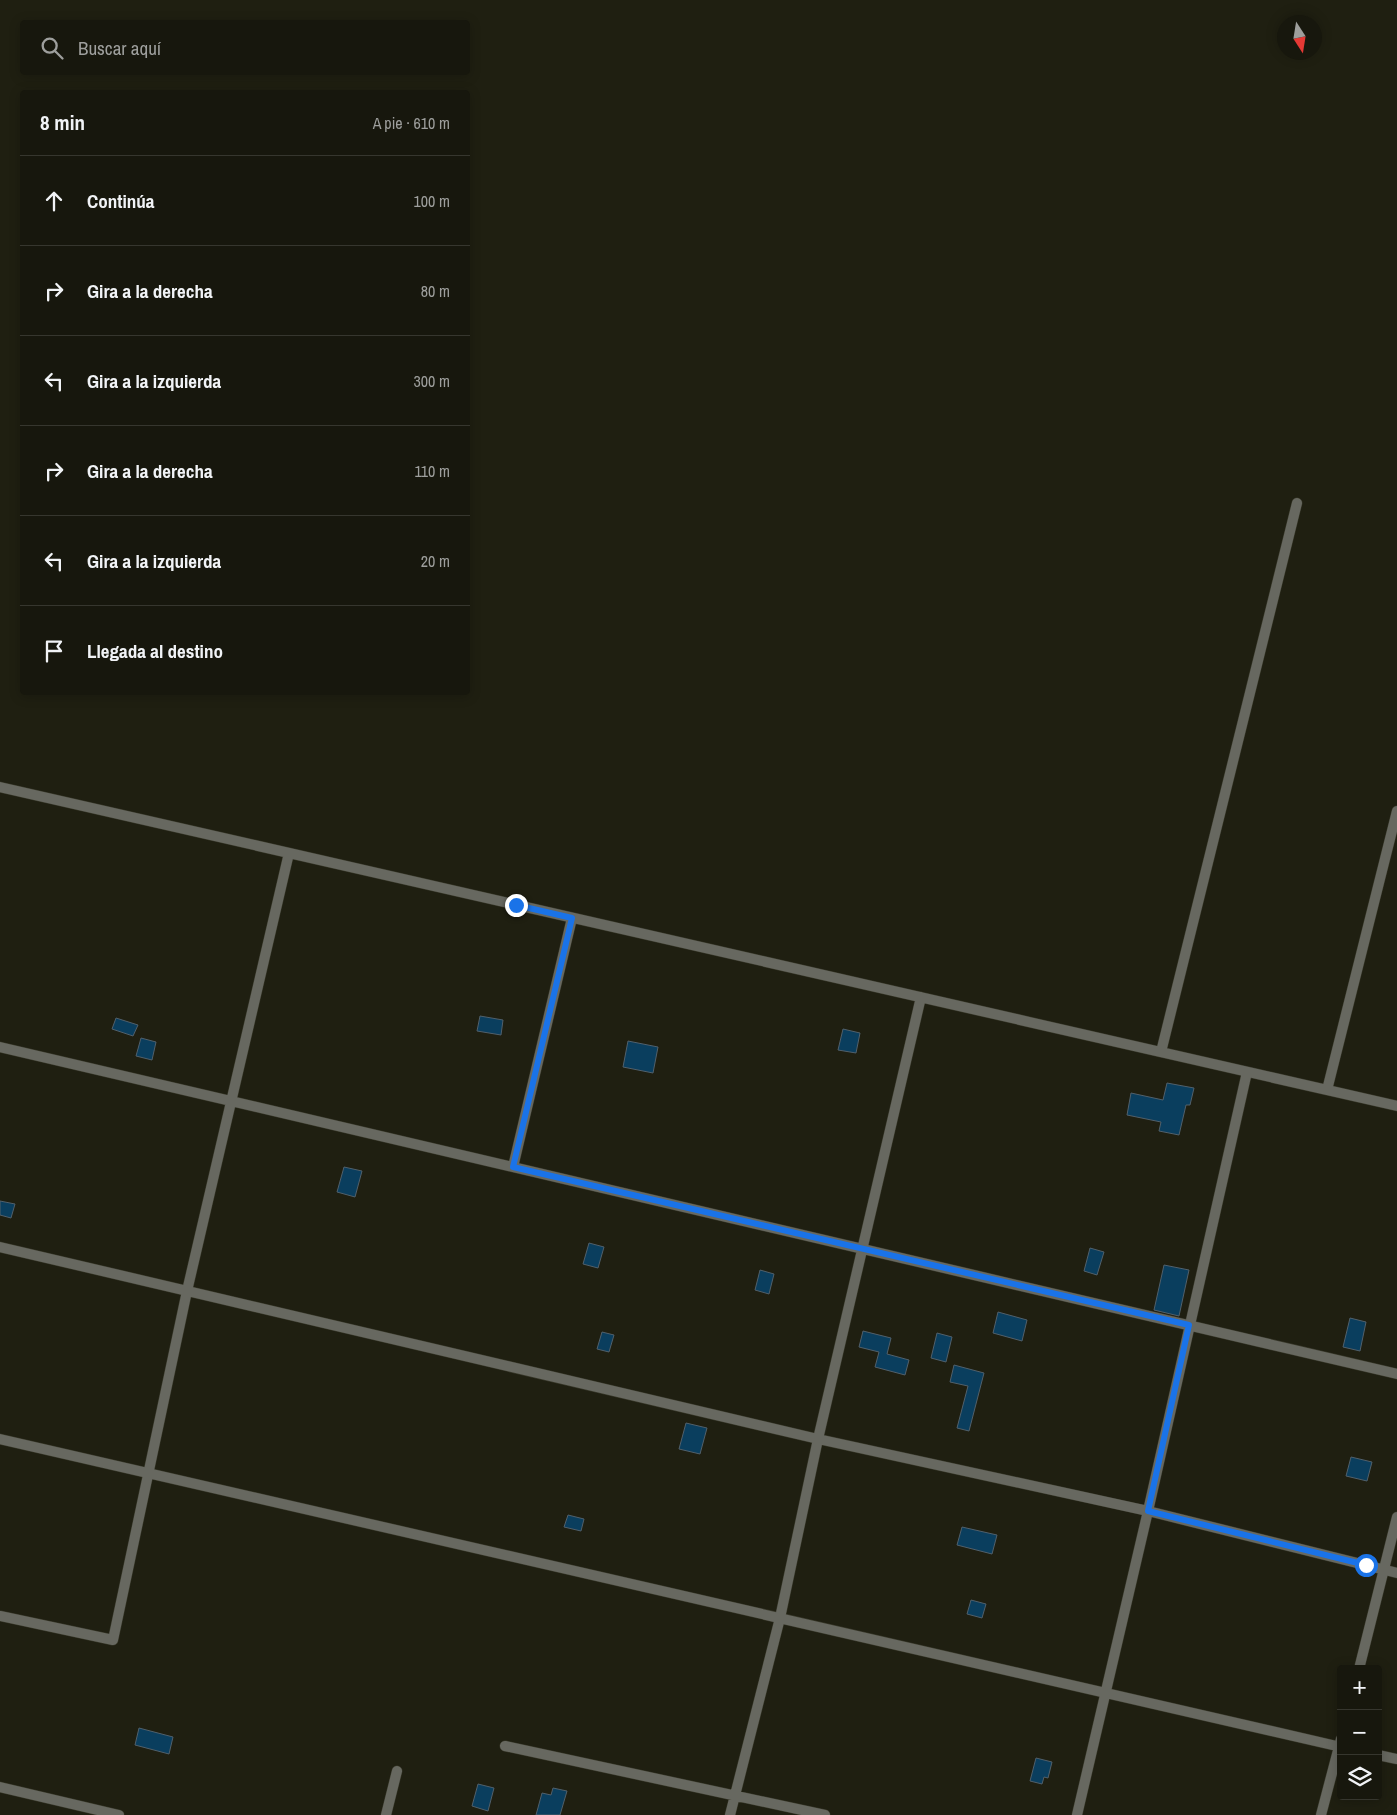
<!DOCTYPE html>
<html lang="es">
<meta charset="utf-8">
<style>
body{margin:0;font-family:"Archivo Narrow",sans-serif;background:#24241b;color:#f1f3f6}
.controls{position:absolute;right:15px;bottom:15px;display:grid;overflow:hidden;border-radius:5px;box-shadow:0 2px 12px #0003}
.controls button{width:45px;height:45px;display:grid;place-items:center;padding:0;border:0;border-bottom:1px solid #36362e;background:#17170d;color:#f1f3f6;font:25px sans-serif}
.compass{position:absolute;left:1277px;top:15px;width:45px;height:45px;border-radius:50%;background:#17170d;box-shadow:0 2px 12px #0003;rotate:168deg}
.stop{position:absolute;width:15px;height:15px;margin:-11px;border:4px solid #1a73e8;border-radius:50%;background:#fff}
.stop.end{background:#1a73e8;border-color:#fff;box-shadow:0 1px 5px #0008}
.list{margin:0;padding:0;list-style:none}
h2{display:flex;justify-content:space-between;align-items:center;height:65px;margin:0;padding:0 20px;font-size:21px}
h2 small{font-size:16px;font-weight:400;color:#9e9f9d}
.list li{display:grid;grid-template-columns:32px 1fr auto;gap:15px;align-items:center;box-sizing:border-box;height:90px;padding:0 20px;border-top:1px solid #36362e}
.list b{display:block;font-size:19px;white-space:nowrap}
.list em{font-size:16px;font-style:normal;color:#9e9f9d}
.icon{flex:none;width:28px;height:28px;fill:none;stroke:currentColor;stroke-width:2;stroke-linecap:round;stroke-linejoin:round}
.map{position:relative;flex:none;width:1397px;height:1815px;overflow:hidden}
.search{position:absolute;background:#17170d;box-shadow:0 2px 12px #0003;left:20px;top:20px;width:450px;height:55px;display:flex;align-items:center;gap:12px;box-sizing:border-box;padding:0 18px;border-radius:5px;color:#9e9f9d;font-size:19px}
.panel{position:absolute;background:#17170d;box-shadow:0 2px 12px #0003;left:20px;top:90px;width:450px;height:605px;border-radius:5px}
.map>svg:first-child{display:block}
.building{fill:#0a3e5e;stroke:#51606b}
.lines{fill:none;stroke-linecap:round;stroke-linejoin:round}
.street-casing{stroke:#39392b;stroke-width:11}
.street{stroke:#676860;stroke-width:10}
.route{stroke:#1a73e8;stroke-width:6}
</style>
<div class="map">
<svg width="1397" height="1815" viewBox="0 0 1397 1815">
<rect width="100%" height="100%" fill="#1f1f11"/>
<path class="building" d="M480,1016L503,1020L501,1035L477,1031Z
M116,1018L138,1025L133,1036L112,1029Z
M843,1029L860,1033L856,1053L838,1050Z
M141,1038L156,1042L152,1060L136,1056Z
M628,1041L658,1047L653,1073L623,1067Z
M1167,1083L1194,1088L1190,1105H1186L1179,1135L1159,1131L1161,1122L1127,1115L1131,1093L1163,1100Z
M344,1167L362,1171L355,1197L337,1192Z
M0,1201L15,1204L11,1218L0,1215Z
M589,1243L604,1247L598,1268L583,1264Z
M1090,1248L1104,1252L1097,1275L1084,1271Z
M1164,1265L1189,1270L1179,1316L1154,1310Z
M760,1270L774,1274L769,1294L755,1290Z
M998,1312L1027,1320L1022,1341L993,1333Z
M1350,1318L1366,1322L1360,1351L1343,1347Z
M863,1331L891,1338L887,1354L909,1360L905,1375L875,1367L879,1352L859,1347Z
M602,1332L614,1335L609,1352L597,1349Z
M937,1333L952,1337L946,1362L931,1358Z
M954,1365L984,1373L969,1431L957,1428L968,1386L950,1382Z
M686,1423L707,1428L700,1454L679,1449Z
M1351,1457L1372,1462L1367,1481L1346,1476Z
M568,1515L584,1519L581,1531L564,1527Z
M962,1527L997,1535L992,1554L957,1545Z
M971,1600L986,1604L982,1618L967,1614Z
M139,1728L173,1737L169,1754L135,1745Z
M1036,1758L1052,1762L1048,1778L1044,1777L1042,1784L1030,1781Z
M478,1784L494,1788L488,1811L472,1806Z
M553,1788L567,1791L560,1815H536L542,1793L551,1795Z"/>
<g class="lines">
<defs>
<path id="street" d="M0,787L1397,1106
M0,1047L1397,1374
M1161,1052L1297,503
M1327,1090L1397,811
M513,1167L572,918
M0,1247L818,1439L1148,1511L1397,1573
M0,1439L1341,1747
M0,1616L113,1640L187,1291L289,853
M1359,1669L1397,1517
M505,1746L825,1815
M1378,1755L1397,1759
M0,1787L119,1815
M386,1815L397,1771
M730,1815L780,1618L818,1439L921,997
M1077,1815L1148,1511L1247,1072
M1321,1815L1341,1739"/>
</defs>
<use href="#street" class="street-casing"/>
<use href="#street" class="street"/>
</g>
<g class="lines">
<path class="route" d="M516,905L572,918L513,1167L1189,1325L1148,1511L1366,1565"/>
</g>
</svg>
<div class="controls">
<button>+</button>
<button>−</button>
<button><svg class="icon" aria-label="layers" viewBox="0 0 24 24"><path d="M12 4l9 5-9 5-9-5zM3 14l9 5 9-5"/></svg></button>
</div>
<svg class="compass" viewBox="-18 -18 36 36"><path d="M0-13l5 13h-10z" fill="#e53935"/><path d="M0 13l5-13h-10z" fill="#9e9f9d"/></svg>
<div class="stop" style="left:1366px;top:1565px"></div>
<div class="stop end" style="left:516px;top:905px"></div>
<div class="search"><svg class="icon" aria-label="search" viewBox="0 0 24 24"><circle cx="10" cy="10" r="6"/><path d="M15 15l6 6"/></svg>Buscar aquí</div>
<section class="panel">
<h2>8 min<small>A pie · 610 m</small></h2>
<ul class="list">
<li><svg class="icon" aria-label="ahead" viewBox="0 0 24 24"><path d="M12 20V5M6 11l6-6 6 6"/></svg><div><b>Continúa</b></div><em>100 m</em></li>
<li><svg class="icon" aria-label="right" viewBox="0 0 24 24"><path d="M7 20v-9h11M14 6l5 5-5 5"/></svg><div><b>Gira a la derecha</b></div><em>80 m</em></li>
<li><svg class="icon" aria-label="left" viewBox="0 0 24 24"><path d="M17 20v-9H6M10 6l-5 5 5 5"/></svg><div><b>Gira a la izquierda</b></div><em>300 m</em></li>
<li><svg class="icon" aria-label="right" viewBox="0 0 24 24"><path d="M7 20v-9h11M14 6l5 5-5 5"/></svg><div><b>Gira a la derecha</b></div><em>110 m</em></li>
<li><svg class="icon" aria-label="left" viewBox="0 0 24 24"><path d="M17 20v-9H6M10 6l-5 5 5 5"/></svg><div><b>Gira a la izquierda</b></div><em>20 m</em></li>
<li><svg class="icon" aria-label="arrive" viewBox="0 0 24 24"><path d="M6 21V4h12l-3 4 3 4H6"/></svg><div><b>Llegada al destino</b></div></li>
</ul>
</section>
</div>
